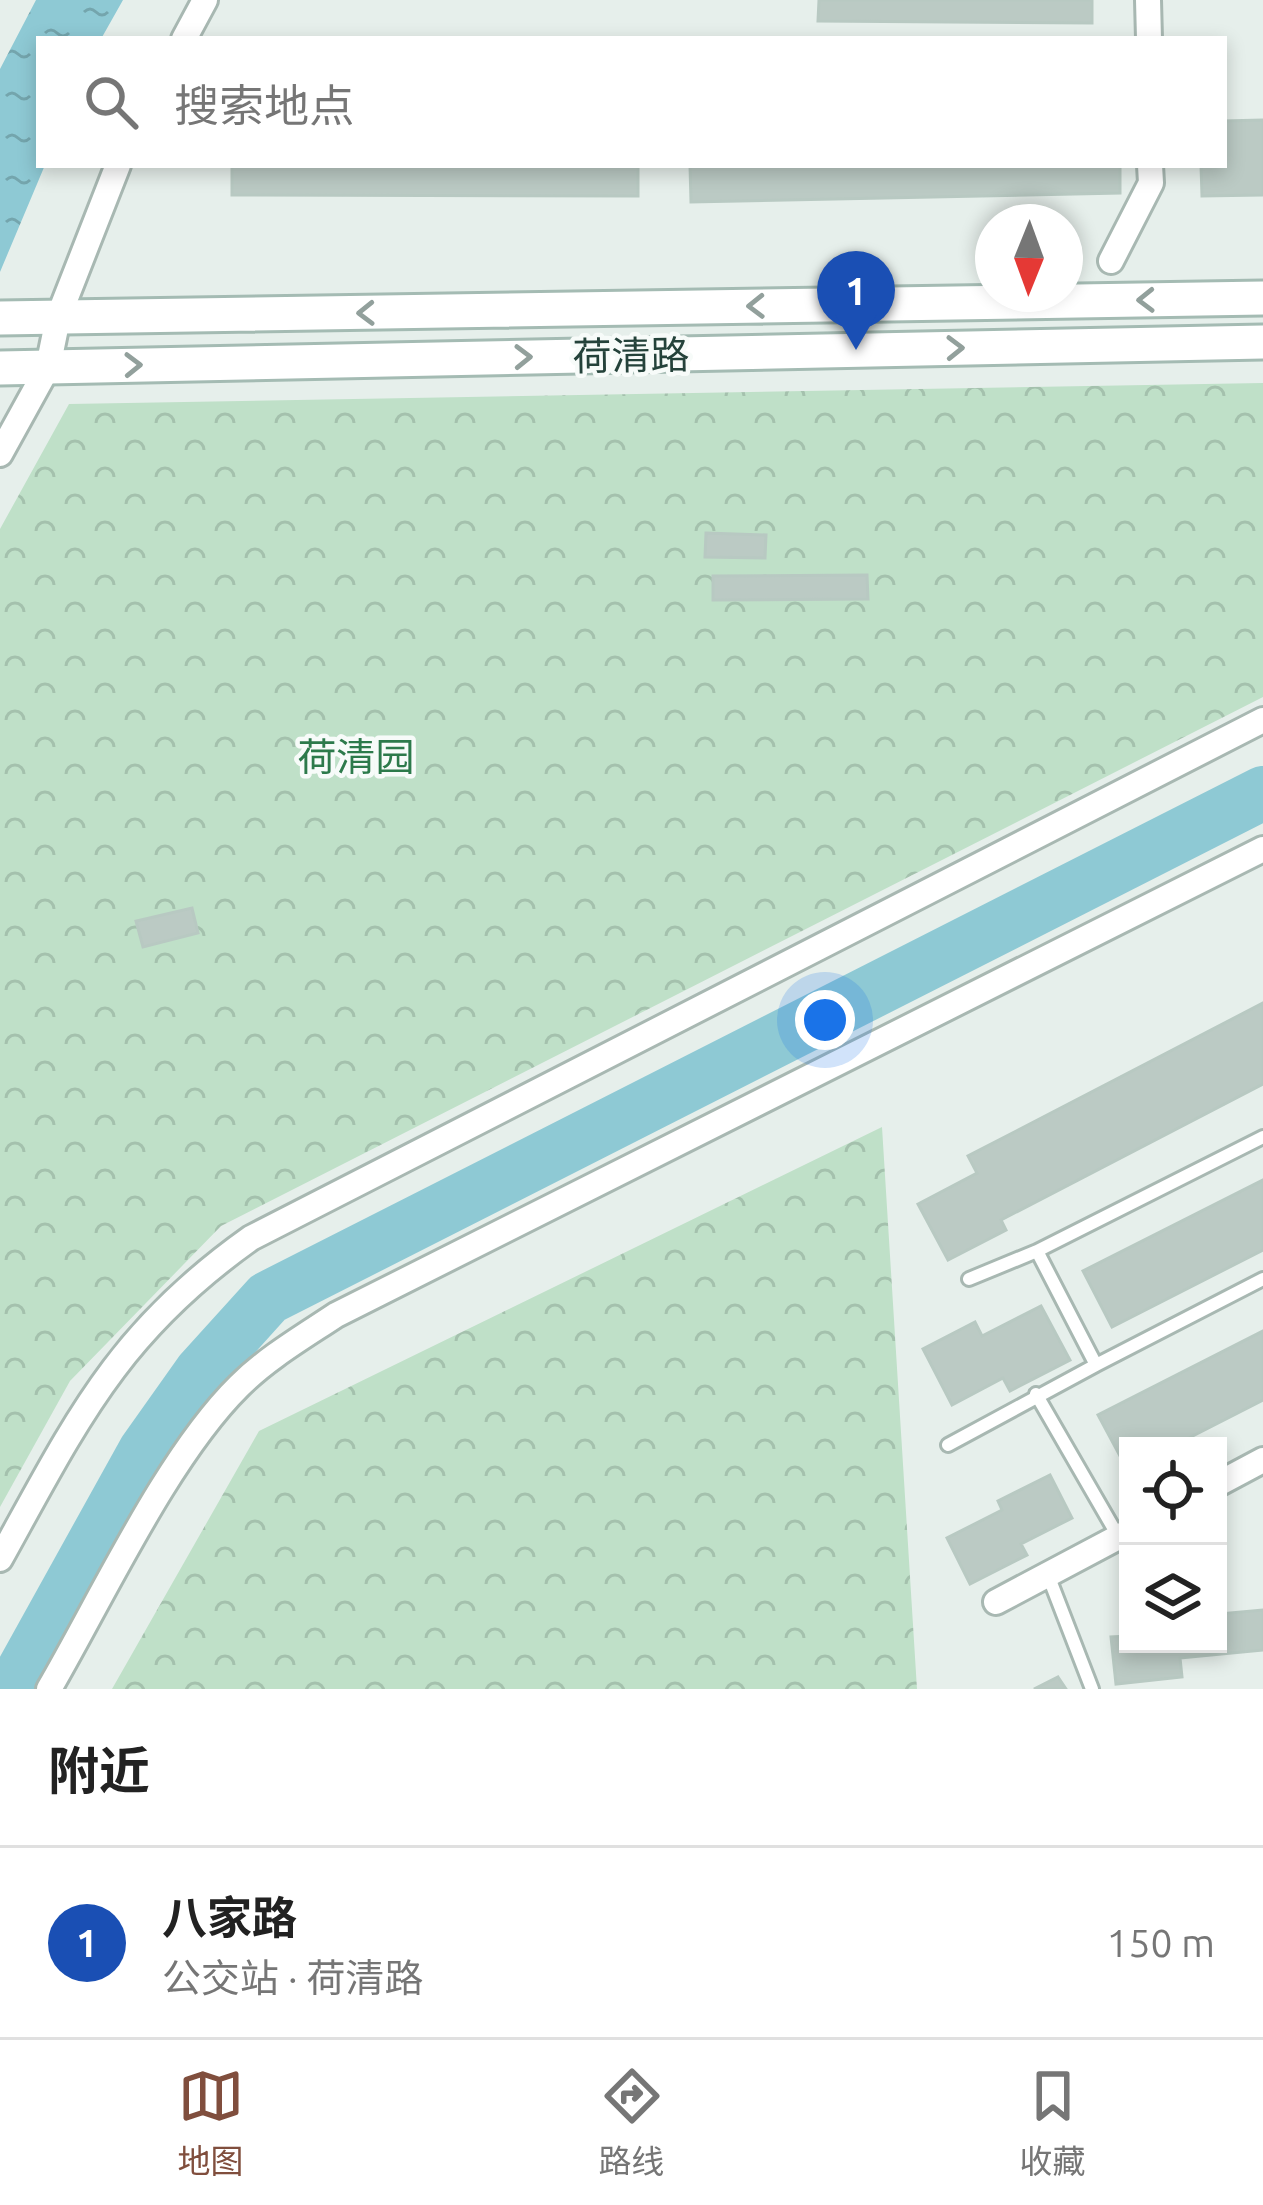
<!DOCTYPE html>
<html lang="zh">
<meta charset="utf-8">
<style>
body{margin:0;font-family:Ubuntu,"Noto Sans SC",sans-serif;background:#f6f6f6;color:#222}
.controls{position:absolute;right:36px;bottom:36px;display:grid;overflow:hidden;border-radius:0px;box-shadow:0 6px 18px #0003}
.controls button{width:108px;height:108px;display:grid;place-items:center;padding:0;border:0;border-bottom:3px solid #e0e0e0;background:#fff;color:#222;font:60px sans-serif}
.compass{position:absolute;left:975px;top:204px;width:108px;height:108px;border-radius:50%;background:#fff;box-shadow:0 6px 18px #0003;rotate:181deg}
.you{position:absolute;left:825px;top:1020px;width:42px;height:42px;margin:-30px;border:9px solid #fff;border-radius:50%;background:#1a73e8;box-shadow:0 0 0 18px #1a73e833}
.badge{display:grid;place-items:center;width:78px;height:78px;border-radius:50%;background:#804e3d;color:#fff;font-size:39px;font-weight:700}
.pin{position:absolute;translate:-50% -99px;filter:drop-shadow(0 3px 6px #0008)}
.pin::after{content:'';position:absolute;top:63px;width:42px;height:36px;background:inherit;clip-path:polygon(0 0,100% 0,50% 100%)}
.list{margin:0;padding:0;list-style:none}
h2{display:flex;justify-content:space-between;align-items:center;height:156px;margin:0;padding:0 48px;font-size:51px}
h2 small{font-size:39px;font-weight:400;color:#767676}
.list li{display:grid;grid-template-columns:78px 1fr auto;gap:36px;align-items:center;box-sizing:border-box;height:192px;padding:0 48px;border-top:3px solid #e0e0e0}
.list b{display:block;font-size:45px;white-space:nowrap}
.list p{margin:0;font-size:39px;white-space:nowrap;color:#767676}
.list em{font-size:39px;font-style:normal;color:#767676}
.icon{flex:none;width:66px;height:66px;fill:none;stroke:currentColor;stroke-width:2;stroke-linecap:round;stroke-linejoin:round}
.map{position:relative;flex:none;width:1263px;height:1689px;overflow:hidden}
.search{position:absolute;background:#fff;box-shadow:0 6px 18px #0003;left:36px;right:36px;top:36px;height:132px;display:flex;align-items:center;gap:30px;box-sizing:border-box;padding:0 42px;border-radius:0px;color:#767676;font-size:45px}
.sheet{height:348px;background:#fff}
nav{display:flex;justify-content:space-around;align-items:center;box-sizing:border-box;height:168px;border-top:3px solid #e0e0e0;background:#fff;font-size:33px;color:#767676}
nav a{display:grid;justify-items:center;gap:6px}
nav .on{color:#804e3d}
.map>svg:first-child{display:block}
.park{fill:url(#park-crowns)}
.water{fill:url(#water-ripples)}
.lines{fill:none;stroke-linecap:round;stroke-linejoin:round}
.river{stroke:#8ec9d4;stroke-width:54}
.building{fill:#bbcac4;stroke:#b8c9c2;stroke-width:3}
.lane-casing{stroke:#a8b8b2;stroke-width:18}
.street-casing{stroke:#a8b8b2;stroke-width:30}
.secondary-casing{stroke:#a4bbb3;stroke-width:39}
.lane{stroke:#fff;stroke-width:12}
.street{stroke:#fff;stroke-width:24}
.secondary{stroke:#fff;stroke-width:33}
.oneway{stroke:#92a09c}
.labels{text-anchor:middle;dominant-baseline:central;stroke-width:9;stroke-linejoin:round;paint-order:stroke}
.street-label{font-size:39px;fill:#24423a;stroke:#f7fbf9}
.park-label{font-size:39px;fill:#2d7a4b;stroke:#f7fbf9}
</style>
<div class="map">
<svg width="1263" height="1689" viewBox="0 0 1263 1689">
<defs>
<pattern id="park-crowns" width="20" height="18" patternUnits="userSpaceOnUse" patternTransform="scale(3)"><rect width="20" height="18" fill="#bfe0c8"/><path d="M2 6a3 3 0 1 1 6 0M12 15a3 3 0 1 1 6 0" fill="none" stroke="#a4c1ad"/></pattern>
<pattern id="water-ripples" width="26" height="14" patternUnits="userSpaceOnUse" patternTransform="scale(3)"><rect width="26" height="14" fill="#8ec9d4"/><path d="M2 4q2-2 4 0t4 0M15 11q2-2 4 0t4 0" fill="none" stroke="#74a5ad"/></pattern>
</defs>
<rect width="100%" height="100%" fill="#e6efeb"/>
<path class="park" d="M1263,383V697L221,1226L70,1381L0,1507V529L69,404Z
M882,1127L917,1689H112L259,1431Z"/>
<path class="water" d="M36,0H123L101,39H39V165H45L0,272V69Z"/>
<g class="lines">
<path class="river" d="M13,1689L145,1451L201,1372L268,1298L1263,793"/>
</g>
<path class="building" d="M819,0H1092V23L818,21Z
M1263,120V195L1202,196L1201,165H1224V121Z
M232,165H638V196L232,195Z
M690,165H1120V193L691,202Z
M706,533L766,535L765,558L705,557Z
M867,575L868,599L713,600V576Z
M192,908L198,933L143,947L136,921Z
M1263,1003V1084L1001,1220L1006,1230L948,1260L918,1204L977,1173L968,1156Z
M1263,1180V1250L1112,1327L1083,1271Z
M1041,1306L1070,1360L1010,1391L1003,1378L952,1405L923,1349L975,1322L982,1336Z
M1263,1331V1400L1173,1446H1128L1127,1469L1098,1415Z
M1050,1475L1072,1518L1021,1544L1027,1555L970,1584L947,1538L1002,1510L998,1501Z
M1263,1610V1650L1180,1658L1182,1677L1116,1684L1111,1637L1128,1636V1644H1218V1614Z
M1058,1677L1066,1689H1034Z"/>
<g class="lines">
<defs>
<path id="lane" d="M1263,1137L1037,1251L1096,1365L1263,1279
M969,1279L1037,1251
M1036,1394L1118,1536
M948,1445L1096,1365
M1048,1575L1092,1689"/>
<path id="street" d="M1148,0L1149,39
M184,39L205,0
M1111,261L1151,183L1150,165
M0,454L48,367L58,318L118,165
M1218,1484L1263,1460
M0,1559C77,1420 117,1333 251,1238L1263,720
M996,1602L1128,1532
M49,1689C102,1598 167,1457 239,1386C267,1358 303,1337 336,1315L1263,849"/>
<path id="secondary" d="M0,318L1263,298
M0,368L1263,342"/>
</defs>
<use href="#lane" class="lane-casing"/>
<use href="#street" class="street-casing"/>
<use href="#secondary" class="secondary-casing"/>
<use href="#lane" class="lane"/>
<use href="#street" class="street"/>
<use href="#secondary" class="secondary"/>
</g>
<defs><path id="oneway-chevron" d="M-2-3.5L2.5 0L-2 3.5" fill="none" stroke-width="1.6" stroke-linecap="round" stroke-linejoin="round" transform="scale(3)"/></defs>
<g class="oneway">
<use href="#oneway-chevron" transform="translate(1146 300) rotate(179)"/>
<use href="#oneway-chevron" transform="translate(756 306) rotate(179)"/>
<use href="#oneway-chevron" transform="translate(366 313) rotate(179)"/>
<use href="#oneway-chevron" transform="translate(955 348) rotate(-1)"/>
<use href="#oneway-chevron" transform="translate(523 357) rotate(-1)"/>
<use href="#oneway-chevron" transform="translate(133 365) rotate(-1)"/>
</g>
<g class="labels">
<g class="street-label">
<text transform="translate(631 355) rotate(-1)">荷清路</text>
</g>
<g class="park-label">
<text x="356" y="756">荷清园</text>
</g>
</g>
</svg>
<div class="controls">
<button><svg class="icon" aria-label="locate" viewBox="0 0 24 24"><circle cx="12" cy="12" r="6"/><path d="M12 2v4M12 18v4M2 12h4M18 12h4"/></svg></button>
<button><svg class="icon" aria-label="layers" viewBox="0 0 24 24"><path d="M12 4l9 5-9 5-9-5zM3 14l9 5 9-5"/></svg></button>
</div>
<svg class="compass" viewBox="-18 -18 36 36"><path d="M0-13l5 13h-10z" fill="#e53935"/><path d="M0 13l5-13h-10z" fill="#767676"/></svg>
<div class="you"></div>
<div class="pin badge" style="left:856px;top:350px;background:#1a4fb4">1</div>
<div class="search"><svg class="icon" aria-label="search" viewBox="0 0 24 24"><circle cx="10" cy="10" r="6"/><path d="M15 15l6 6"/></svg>搜索地点</div>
</div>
<section class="sheet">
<h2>附近<small></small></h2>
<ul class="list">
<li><span class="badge" style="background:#1a4fb4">1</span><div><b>八家路</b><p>公交站 · 荷清路</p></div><em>150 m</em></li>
</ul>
</section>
<nav>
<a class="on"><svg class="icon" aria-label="map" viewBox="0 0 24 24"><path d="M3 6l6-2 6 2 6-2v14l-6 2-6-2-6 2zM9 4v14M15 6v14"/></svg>地图</a>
<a><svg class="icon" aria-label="directions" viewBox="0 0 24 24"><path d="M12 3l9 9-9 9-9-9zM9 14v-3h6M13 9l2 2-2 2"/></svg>路线</a>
<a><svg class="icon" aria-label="saved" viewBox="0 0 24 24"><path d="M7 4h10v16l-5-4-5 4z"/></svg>收藏</a>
</nav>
